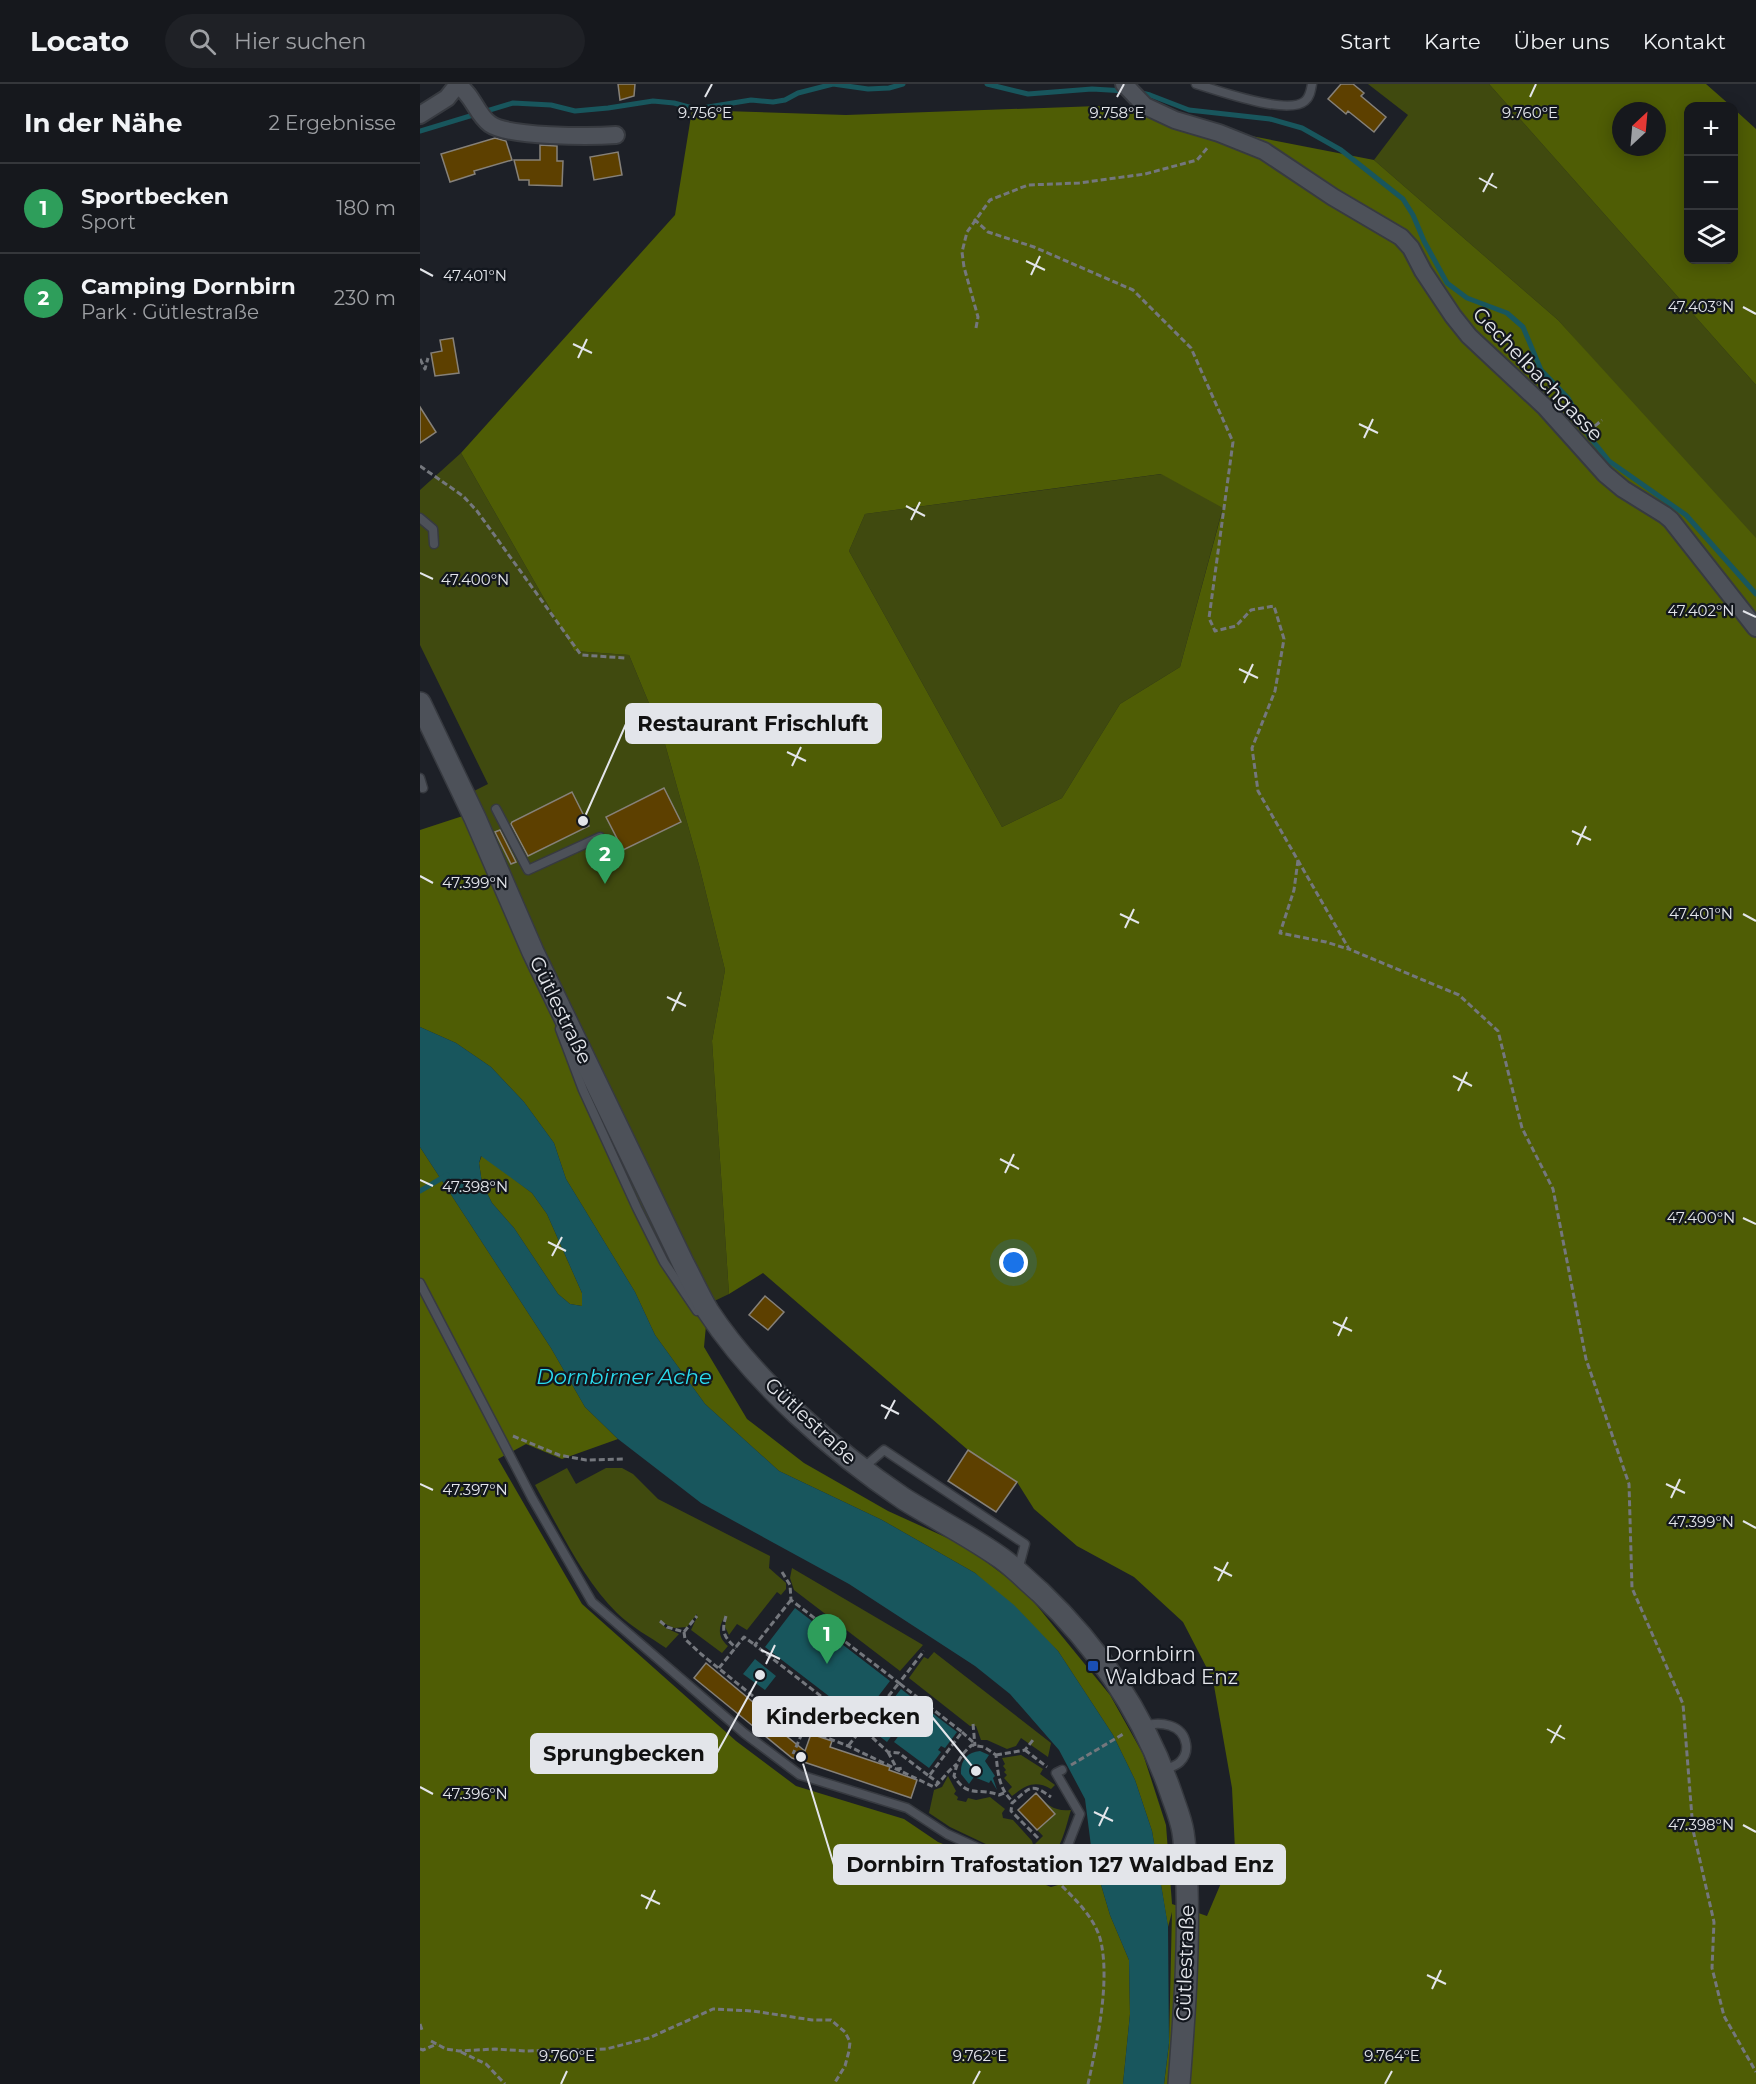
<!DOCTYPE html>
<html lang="de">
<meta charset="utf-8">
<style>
body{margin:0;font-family:Montserrat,sans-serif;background:#1f2126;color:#f1f3f6}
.controls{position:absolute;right:18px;top:18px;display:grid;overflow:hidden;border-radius:12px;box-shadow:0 3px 15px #0003}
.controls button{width:54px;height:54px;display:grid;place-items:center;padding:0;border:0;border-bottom:2px solid #35373b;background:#16181d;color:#f1f3f6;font:30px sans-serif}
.compass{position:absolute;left:1192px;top:18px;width:54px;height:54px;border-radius:50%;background:#16181d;box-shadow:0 3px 15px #0003;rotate:26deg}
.you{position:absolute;left:594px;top:1179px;width:21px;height:21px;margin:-15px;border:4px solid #fff;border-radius:50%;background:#1a73e8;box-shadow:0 0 0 9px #1a73e833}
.badge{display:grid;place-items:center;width:39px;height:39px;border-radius:50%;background:#8c9099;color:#fff;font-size:20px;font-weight:700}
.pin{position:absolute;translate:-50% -50px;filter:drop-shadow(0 2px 3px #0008)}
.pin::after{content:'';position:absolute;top:32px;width:21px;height:18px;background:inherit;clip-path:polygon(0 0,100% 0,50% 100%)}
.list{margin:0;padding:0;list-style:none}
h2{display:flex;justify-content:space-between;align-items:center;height:78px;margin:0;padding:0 24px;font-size:26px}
h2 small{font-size:20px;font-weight:400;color:#9ea0a4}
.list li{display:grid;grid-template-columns:39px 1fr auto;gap:18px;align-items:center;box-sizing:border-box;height:90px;padding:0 24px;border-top:2px solid #35373b}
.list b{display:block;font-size:22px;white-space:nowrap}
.list p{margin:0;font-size:20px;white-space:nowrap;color:#9ea0a4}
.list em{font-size:20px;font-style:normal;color:#9ea0a4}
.icon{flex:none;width:33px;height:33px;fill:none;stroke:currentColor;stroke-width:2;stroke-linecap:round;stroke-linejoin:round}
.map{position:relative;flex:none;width:1336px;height:2000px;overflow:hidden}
header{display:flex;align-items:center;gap:36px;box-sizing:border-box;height:84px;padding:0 30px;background:#16181d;border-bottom:2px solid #35373b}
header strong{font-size:28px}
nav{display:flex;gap:33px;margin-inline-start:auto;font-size:21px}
.search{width:420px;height:54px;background:#1f2126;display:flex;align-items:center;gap:15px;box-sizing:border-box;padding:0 21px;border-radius:33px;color:#9ea0a4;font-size:22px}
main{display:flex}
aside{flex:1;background:#16181d}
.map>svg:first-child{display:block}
.green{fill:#404a0f}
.forest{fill:#4f5d05;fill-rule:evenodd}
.water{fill:#18565d;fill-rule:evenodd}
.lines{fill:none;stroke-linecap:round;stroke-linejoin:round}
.stream{stroke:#18565d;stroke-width:5}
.building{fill:#5d4000;stroke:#868179;stroke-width:1.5}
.service-casing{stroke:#373a40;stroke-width:11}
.minor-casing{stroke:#373a40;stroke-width:20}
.tertiary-casing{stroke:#373a40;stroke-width:24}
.path{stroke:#74777d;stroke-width:3;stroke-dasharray:6 3;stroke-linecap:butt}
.service{stroke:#4d5159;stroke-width:8}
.minor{stroke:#4d5159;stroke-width:16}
.tertiary{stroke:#4d5159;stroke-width:21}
.ticks{fill:none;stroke:#e3e5ea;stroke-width:2}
.transit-dot{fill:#1a4fb4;stroke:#13171e;stroke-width:2}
.labels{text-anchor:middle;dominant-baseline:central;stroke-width:4.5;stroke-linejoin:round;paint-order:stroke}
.street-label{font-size:20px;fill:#e3e5ea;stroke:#13171e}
.poi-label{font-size:20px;fill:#e3e5ea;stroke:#13171e;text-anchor:start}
.water-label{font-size:21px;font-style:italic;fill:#2adbee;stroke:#13171e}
.ticks-label{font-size:15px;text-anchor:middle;fill:#e3e5ea;stroke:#13171e;stroke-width:4.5;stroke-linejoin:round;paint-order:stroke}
.leader{fill:none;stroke:#e3e5ea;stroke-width:2}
.callout-dot{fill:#e3e5ea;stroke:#13171e;stroke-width:2}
.callout{fill:#e3e5ea;stroke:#e3e5ea;stroke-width:2}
.callout-label{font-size:21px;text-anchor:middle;font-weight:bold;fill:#111}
</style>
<header>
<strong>Locato</strong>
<div class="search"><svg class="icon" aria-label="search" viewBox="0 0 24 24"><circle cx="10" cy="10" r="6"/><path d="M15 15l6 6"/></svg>Hier suchen</div>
<nav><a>Start</a><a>Karte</a><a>Über uns</a><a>Kontakt</a></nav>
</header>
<main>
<aside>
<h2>In der Nähe<small>2 Ergebnisse</small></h2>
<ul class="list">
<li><span class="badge" style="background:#2e9e5b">1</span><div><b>Sportbecken</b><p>Sport</p></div><em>180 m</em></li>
<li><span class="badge" style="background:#2e9e5b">2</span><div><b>Camping Dornbirn</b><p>Park · Gütlestraße</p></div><em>230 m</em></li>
</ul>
</aside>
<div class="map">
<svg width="1336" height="2000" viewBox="0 0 1336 2000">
<rect width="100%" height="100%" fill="#1d2027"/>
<path class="green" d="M948,0H1069L1336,301V459L1138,236L954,76L988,31Z
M41,369L154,567L209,571L243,653L279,781L305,886L292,957L309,1210L288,1220L46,711L68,700L0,561V406Z
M742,390L803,423L760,583L700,620L642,714L582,743L429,467L445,430Z
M147,1384L156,1400L186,1384H202L213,1390L238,1415L350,1472L349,1484L366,1499V1505L361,1511L357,1508L327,1546L317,1540L309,1551L305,1543L306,1531C298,1542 297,1553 308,1562L302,1569L271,1546L277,1533V1530L267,1543L254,1544L239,1537L246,1544L259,1550L246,1564C230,1553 211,1543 197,1529C163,1496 138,1442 115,1401Z
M372,1484L503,1561L480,1587L374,1506L370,1494Z
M514,1568L631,1659L628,1673L601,1654L596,1662L587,1665L567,1656H561L556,1642H550L489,1594L504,1573L508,1575Z
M601,1671L623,1685L620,1690L635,1701L631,1705C615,1696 606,1701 592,1712L588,1707L592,1703L584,1694L587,1691L584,1688L586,1686L583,1682L585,1680L582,1674Z
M528,1692L536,1707L534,1710L538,1713L537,1716L546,1718L548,1714L556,1716L570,1713L585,1725L582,1729L583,1734L593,1736L612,1757L614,1764L606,1766L602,1769L592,1768L589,1771L530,1743L509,1729L514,1706L522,1703Z
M616,1709C627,1721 635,1728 651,1726C645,1744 641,1775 618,1778L619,1771L615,1760L623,1752L598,1726Z"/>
<path class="forest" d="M1069,0H1286L1311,22H1268V176H1314V25L1336,45V301ZM1201,27H1237V63H1201Z
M678,22L954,76L1138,236L1336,454V2000H744L749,1959L752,1828L748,1843L732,1747L715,1696L693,1651L638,1567L555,1489L462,1436L359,1387L285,1320L235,1251L215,1208L146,1095L134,1059L104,1018L71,983L36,959L0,943V746L55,728L288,1220L284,1263L327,1335L384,1379L468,1427L545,1462L605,1507L690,1611L723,1670L746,1741L752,1820L787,1832L815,1766L812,1704L793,1596L763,1538L714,1493L657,1462L614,1425L597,1398L548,1366L343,1189L309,1210L292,957L305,886L279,781L243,653L209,571L154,567L41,369L255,131L272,26L426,31ZM741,390L803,424L760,583L700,620L642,714L582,743L429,467L445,430Z
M0,1063L131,1264L165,1323L198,1355L142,1375L106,1360L78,1375L162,1520L316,1657L376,1702L484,1735L518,1758L631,1803L645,1799L672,1770L690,1831L709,1876L710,1930L703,2000H0Z
M62,1071L112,1109L127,1130L162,1209V1222L150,1220L138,1210L94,1144L72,1119L62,1099L59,1079Z"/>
<path class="water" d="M0,943L36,959L71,983L104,1018L134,1059L146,1095L215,1208L235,1251L285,1320L359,1387L462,1436L555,1489L594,1521L638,1567L693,1651L715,1696L732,1747L748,1842L749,1959L744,2000H703L710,1930L709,1876L690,1831L672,1770L665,1715L639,1666L590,1610L555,1582L429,1500L281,1419L198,1355L165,1323L131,1264L0,1063ZM61,1072L112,1109L127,1130L162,1209V1222L150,1220L138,1210L94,1144L72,1119L62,1099L59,1079Z
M375,1524L470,1597L440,1636L345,1563Z
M335,1575L356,1592L345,1606L323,1590Z
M481,1605L537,1648L525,1664L521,1662L518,1666L521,1668L509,1684L474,1658L483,1646L478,1643L467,1658L450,1645Z
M560,1667L569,1671L565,1677L575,1692L573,1694L577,1706L571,1696L569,1699L554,1693L549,1700L541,1690C540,1677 547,1668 560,1667Z"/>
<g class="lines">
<path class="stream" d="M567,0L608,10L672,5L706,7
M718,8L730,11L769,26L850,35L882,44L921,66L983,115L993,131L1004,157L1027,199L1047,214L1087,229L1103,243L1121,286L1148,314L1169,352L1189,377L1266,431L1336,510
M0,47L93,19L131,21L155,27L188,24L233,17L254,19L276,25L331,16L353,18L365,16L378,9L413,0L448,5L469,4L483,0
M0,1107L27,1091"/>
</g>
<path class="building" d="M198,0H215L214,12L200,16Z
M921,0H933L944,9L941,12L966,33L954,48L928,27L926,30L908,15Z
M75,54L86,57L92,76L54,87L55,90L30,98L21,70Z
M120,61L137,62V77H143L142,102L109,101V96H99L94,76H120Z
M198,68L202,91L174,96L170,73Z
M33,254L39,289L15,292L11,269L22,267L20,256Z
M0,323L16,348L0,359Z
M244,704L261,738L203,766L186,733Z
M152,708L169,742L108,772L91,740L92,738Z
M80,746L96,778L91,780L75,748Z
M345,1212L364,1228L348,1246L329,1231Z
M548,1366L597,1398L576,1428L528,1397Z
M286,1579L352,1634L349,1638L385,1667L391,1650L412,1657L410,1663L470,1683L469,1686L497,1696L491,1714L372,1674L274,1594Z
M616,1709L635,1730L617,1746L598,1726Z"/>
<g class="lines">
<defs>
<path id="service" d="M776,0C796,6 868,32 885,17C890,13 891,6 892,0
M0,434L13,445L14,460
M0,694L3,704
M76,725L108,786L180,753
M140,945L163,1006L217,1124L244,1178L277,1227
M0,1199L112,1414L172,1518L324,1649L380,1691L487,1724L527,1750L591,1779L635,1794L660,1730L636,1689L642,1686
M443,1384L464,1366L605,1460L598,1486
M724,1642C740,1637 763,1640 766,1660C767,1666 765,1673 760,1678C756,1682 749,1684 743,1686"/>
<path id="minor" d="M704,0L725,22L755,36L799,49L844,67L913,113L981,153L991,164L1003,187L1033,232L1049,252L1125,323L1185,390L1203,405L1245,431L1251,436L1336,544
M37,1C53,10 56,30 70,40C88,53 171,53 196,51
M0,31L27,14L38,0"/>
<path id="tertiary" d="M0,619L55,734L113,868L264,1181C272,1196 279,1212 288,1227C334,1297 414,1368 484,1415C516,1435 550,1452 581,1474C595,1484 607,1497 620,1508C679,1564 724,1631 751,1709C755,1721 761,1735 763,1748C766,1767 766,1786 767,1804C769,1870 764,1935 759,2000"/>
</defs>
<use href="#service" class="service-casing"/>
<use href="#minor" class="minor-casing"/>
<use href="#tertiary" class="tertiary-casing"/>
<path class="path" d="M554,135L568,148L614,163L713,206L771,264L813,358L789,534L795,547L816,542L831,526L854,522L864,555L855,607L832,664L838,707L929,865L1039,911L1078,947L1102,1044L1133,1105L1166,1275L1209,1400L1212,1504L1263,1620L1273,1746L1294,1838L1292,1884L1304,1932L1336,1988
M556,244L558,233L544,183L542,168L547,148L570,116L608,101L659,99L725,90L777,76L789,62
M0,275L5,285L8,274
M1168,348L1182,336
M0,382L43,412L57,427L161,571L206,574
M878,776L874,806L860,849L906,858L928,865
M93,1352L139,1371L166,1376L204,1375
M362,1488L370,1501L371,1516L479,1599L504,1567
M371,1516L335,1561L442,1644L468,1668L479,1669L509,1692L542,1648L479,1599L428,1662
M306,1532C301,1548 304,1553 316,1564
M240,1537L247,1543L264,1548L277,1532
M264,1548L265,1555L281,1570L355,1630L384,1645L373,1670
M299,1584L324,1553L335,1561
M553,1640L555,1662
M384,1645L428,1662L514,1703C523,1696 527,1687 537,1680
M542,1648L553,1658
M605,1666L627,1683
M468,1668L477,1685L483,1684
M576,1671L605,1666L613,1656
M651,1681L705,1649
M509,1692L519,1699
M584,1709L579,1711C558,1703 548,1715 534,1692C537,1678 541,1670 552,1661L564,1663L576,1671C578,1690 579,1705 593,1718
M618,1754L591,1727L592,1719C610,1704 610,1698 631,1713
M642,1802C658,1818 676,1836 681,1858C690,1899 677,1959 668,2000
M0,1940L2,1946
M11,1957L26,1965L39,1967L75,1965L106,1967L186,1965L229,1954L293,1925L333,1927L392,1936H411L425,1948L430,1958L429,1967L425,1982L414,2000
M0,1965L3,1966L17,1960
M41,1968L66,1980L85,2000"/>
<use href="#service" class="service"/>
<use href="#minor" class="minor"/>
<use href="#tertiary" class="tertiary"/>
</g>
<path class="ticks" d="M285,13L292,0M697,13L704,0M1110,13L1116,0M1059,94L1077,104M1063,108L1073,89M606,177L625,186M0,185L13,192M611,191L620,172M1323,223L1336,230M153,260L172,269M158,274L167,255M939,340L958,349M944,354L953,335M486,422L505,432M491,436L500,418M0,489L13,495M1323,527L1336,533M819,585L838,594M824,599L833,580M367,668L386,677M372,682L381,663M1152,747L1171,756M1157,761L1166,742M0,792L13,799M700,830L719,839M1323,830L1336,837M705,844L714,825M247,913L266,922M252,927L261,908M1033,992L1052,1002M1038,1007L1047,988M580,1075L599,1085M585,1089L594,1070M0,1096L13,1102M1323,1134L1336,1140M128,1158L146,1167M132,1172L142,1153M913,1238L932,1247M918,1252L927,1233M461,1321L479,1330M465,1335L475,1316M0,1400L13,1406M1246,1400L1265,1409M1251,1414L1260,1395M1323,1437L1336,1444M794,1483L812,1492M798,1497L808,1478M341,1566L360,1575M346,1580L355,1561M1127,1645L1145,1655M1131,1659L1141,1641M0,1703L13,1710M674,1728L693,1737M1323,1741L1336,1748M679,1742L688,1723M221,1811L240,1820M226,1825L235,1806M1007,1891L1026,1900M1012,1905L1021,1886M141,2000L147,1987M553,2000L560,1987M965,2000L972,1987"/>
<rect class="transit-dot" x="667" y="1576" width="12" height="12" rx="3"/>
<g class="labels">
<g class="street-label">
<text transform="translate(1118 290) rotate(46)">Gechelbachgasse</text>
<text transform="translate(141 926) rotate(64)">Gütlestraße</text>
<text transform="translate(391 1337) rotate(43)">Gütlestraße</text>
<text transform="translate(765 1879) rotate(-88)">Gütlestraße</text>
</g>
<g class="poi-label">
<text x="685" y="1570">Dornbirn<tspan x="685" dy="23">Waldbad Enz</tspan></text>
</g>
<g class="water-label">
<text x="204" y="1292">Dornbirner Ache</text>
</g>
</g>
<g class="ticks-label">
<text x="285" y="34">9.756°E</text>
<text x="697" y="34">9.758°E</text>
<text x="1110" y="34">9.760°E</text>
<text x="55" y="197">47.401°N</text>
<text x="1281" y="228">47.403°N</text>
<text x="55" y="501">47.400°N</text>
<text x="1281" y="532">47.402°N</text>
<text x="55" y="804">47.399°N</text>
<text x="1281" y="835">47.401°N</text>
<text x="55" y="1108">47.398°N</text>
<text x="1281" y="1139">47.400°N</text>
<text x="55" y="1411">47.397°N</text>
<text x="1281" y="1443">47.399°N</text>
<text x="55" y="1715">47.396°N</text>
<text x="1281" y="1746">47.398°N</text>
<text x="147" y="1977">9.760°E</text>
<text x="560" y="1977">9.762°E</text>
<text x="972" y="1977">9.764°E</text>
</g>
<path class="leader" d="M163 737L206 640M556 1687L512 1633M340 1591L297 1669M381 1673L414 1781"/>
<g class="callout-dot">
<circle cx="163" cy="737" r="6"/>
<circle cx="556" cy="1687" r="6"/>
<circle cx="340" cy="1591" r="6"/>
<circle cx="381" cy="1673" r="6"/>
</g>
<g class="callout">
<rect x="206" y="620" width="255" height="39" rx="6"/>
<rect x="333" y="1613" width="179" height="39" rx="6"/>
<rect x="111" y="1650" width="186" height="39" rx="6"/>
<rect x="414" y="1761" width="451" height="39" rx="6"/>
</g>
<g class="callout-label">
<text x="333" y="647">Restaurant Frischluft</text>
<text x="423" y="1640">Kinderbecken</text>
<text x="204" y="1677">Sprungbecken</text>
<text x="640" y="1788">Dornbirn Trafostation 127 Waldbad Enz</text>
</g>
</svg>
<div class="controls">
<button>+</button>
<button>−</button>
<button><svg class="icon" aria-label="layers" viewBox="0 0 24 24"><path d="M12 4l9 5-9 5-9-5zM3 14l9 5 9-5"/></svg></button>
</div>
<svg class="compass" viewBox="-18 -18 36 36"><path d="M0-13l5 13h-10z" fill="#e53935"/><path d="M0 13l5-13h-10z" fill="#9ea0a4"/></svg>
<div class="you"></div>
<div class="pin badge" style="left:407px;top:1580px;background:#2e9e5b">1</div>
<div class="pin badge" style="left:185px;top:800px;background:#2e9e5b">2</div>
</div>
</main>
